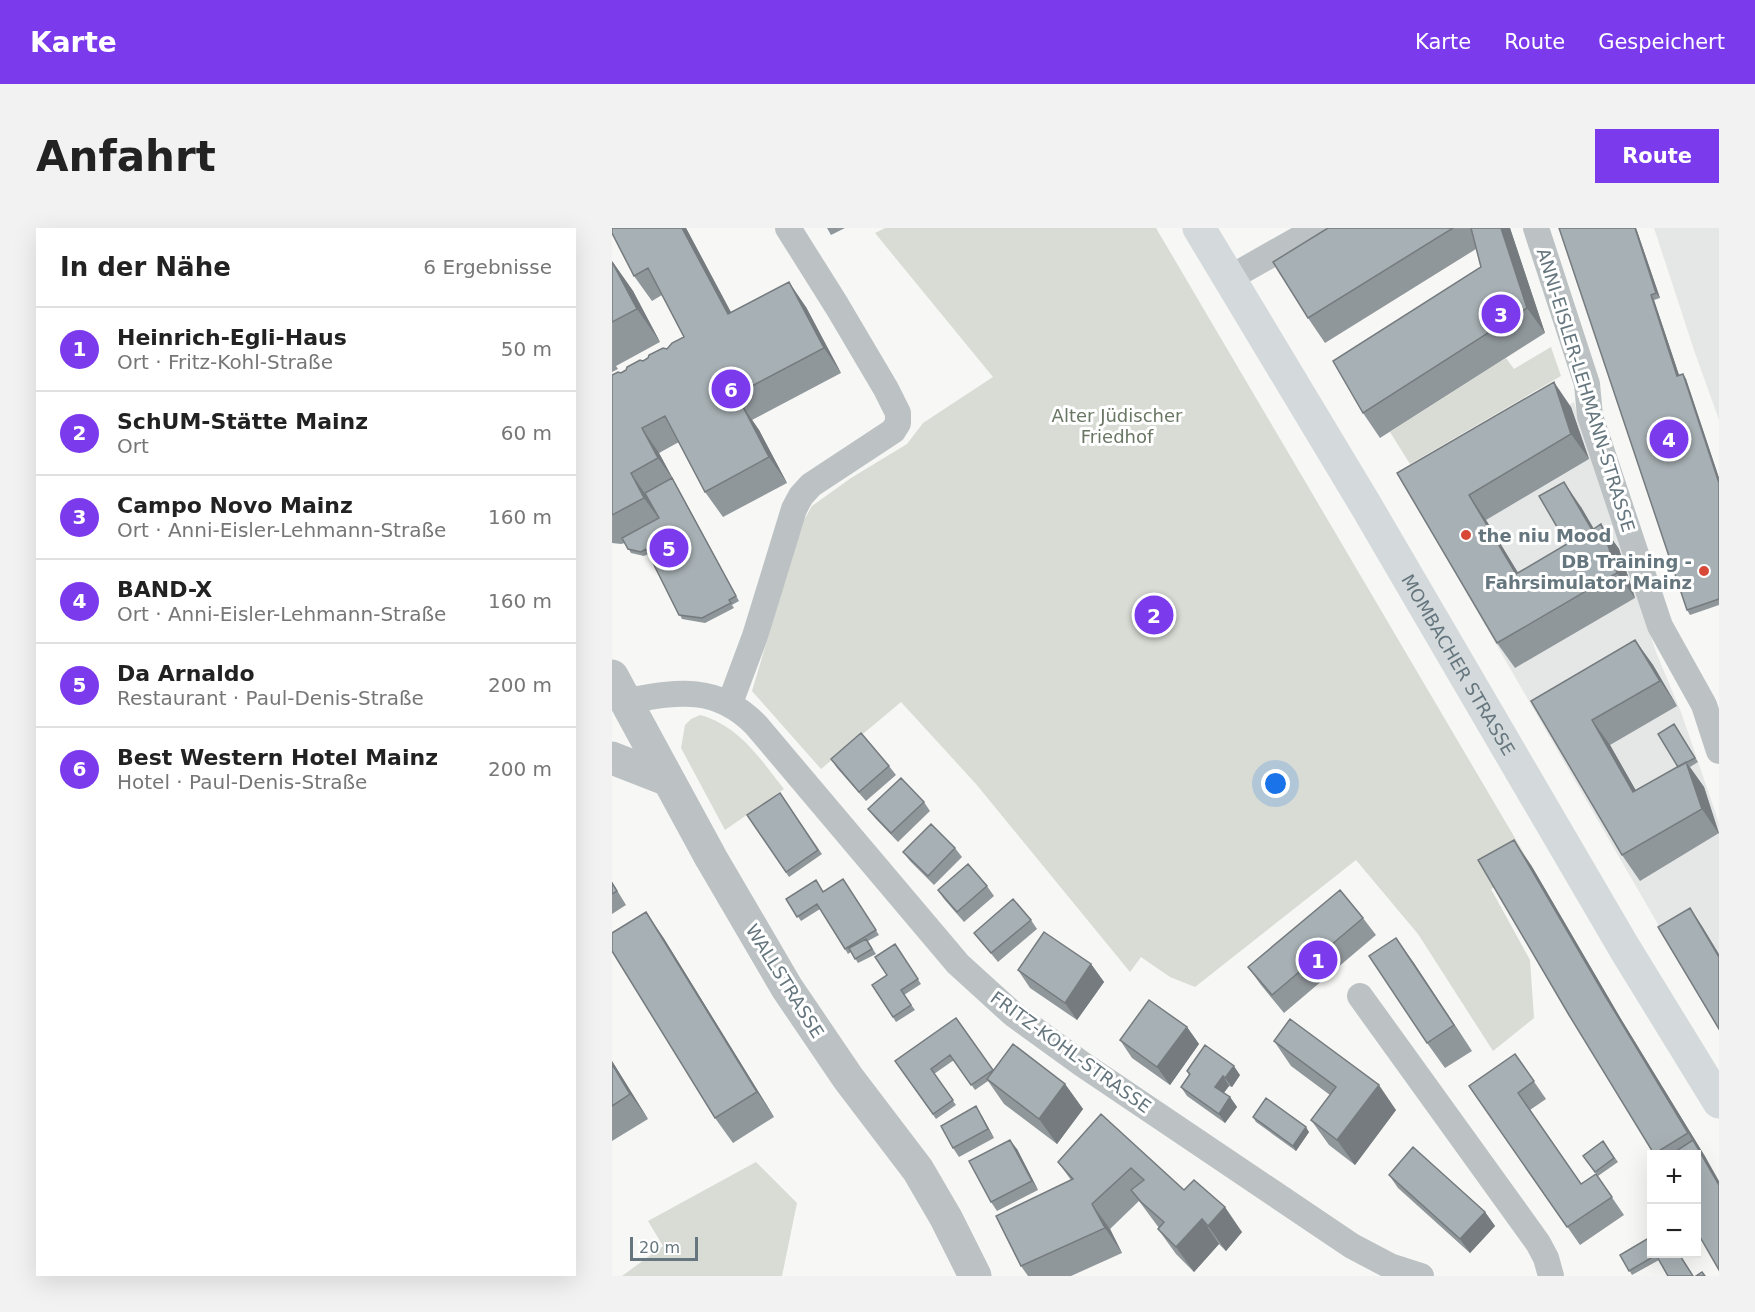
<!DOCTYPE html>
<html lang="de">
<meta charset="utf-8">
<style>
body{margin:0;font-family:"DejaVu Sans",sans-serif;background:#f2f2f2;color:#222}
.controls{position:absolute;right:18px;bottom:18px;display:grid;overflow:hidden;border-radius:0px;box-shadow:0 6px 24px #0002}
.controls button{width:54px;height:54px;display:grid;place-items:center;padding:0;border:0;border-bottom:2px solid #e0e0e0;background:#fff;color:#222;font:30px sans-serif}
.scale{position:absolute;left:18px;bottom:15px;width:68px;box-sizing:border-box;padding-left:6px;border:3px solid #65767e;border-top:0;font-size:16px;line-height:21px;white-space:nowrap;color:#65767e;-webkit-text-stroke:4px #fff;paint-order:stroke}
.you{position:absolute;left:664px;top:556px;width:21px;height:21px;margin:-15px;border:4px solid #fff;border-radius:50%;background:#1a73e8;box-shadow:0 0 0 9px #1a73e833}
.badge{display:grid;place-items:center;width:39px;height:39px;border-radius:50%;background:#7c3aed;color:#fff;font-size:20px;font-weight:700}
.pin{position:absolute;translate:-50% -50%;border:3px solid #fff;box-shadow:0 2px 6px #0006}
.list{margin:0;padding:0;list-style:none}
h2{display:flex;justify-content:space-between;align-items:center;height:78px;margin:0;padding:0 24px;font-size:26px}
h2 small{font-size:20px;font-weight:400;color:#767676}
.list li{display:grid;grid-template-columns:39px 1fr auto;gap:18px;align-items:center;box-sizing:border-box;height:84px;padding:0 24px;border-top:2px solid #e0e0e0}
.list b{display:block;font-size:22px;white-space:nowrap}
.list p{margin:0;font-size:20px;white-space:nowrap;color:#767676}
.list em{font-size:20px;font-style:normal;color:#767676}
.map{position:relative;flex:none;width:1107px;height:1048px;overflow:hidden;border-radius:0px}
header{display:flex;align-items:center;gap:36px;box-sizing:border-box;height:84px;padding:0 30px;background:#7c3aed;color:#fff}
header strong{font-size:28px}
nav{display:flex;gap:33px;margin-inline-start:auto;font-size:21px}
.intro{display:flex;align-items:center;justify-content:space-between;box-sizing:border-box;height:144px;padding:0 36px}
h1{margin:0;font-size:42px}
.button{padding:15px 27px;border-radius:0px;background:#7c3aed;color:#fff;font-size:21px;font-weight:700}
main{display:flex;gap:36px;padding:0 36px}
aside{flex:1;background:#fff;border-radius:0px;box-shadow:0 6px 24px #0002}
.map>svg:first-child{display:block}
.built{fill:#e5e7e6}
.green{fill:#d8dcd4}
.lines{fill:none;stroke-linecap:round;stroke-linejoin:round}
.minor{stroke:#bcc2c4;stroke-width:26}
.tertiary{stroke:#bcc2c4;stroke-width:33}
.secondary{stroke:#d4d9db;stroke-width:33}
.wall{fill:#90979b}
.shaded-wall{fill:#757b7e}
.building{fill:#a7b0b4;stroke:#757b7e;stroke-width:1.5}
.poi-dot{fill:#d74836;stroke:#fff;stroke-width:2}
.labels{text-anchor:middle;dominant-baseline:central;stroke-width:6;stroke-linejoin:round;paint-order:stroke}
.street-label{font-size:18px;fill:#65767e;stroke:#fff}
.park-label{font-size:18px;fill:#697663;stroke:#fff}
.poi-label{font-size:18px;font-weight:bold;fill:#65767e;stroke:#fff;text-anchor:start}
</style>
<header>
<strong>Karte</strong>
<nav><a>Karte</a><a>Route</a><a>Gespeichert</a></nav>
</header>
<div class="intro"><h1>Anfahrt</h1><a class="button">Route</a></div>
<main>
<aside>
<h2>In der Nähe<small>6 Ergebnisse</small></h2>
<ul class="list">
<li><span class="badge">1</span><div><b>Heinrich-Egli-Haus</b><p>Ort · Fritz-Kohl-Straße</p></div><em>50 m</em></li>
<li><span class="badge">2</span><div><b>SchUM-Stätte Mainz</b><p>Ort</p></div><em>60 m</em></li>
<li><span class="badge">3</span><div><b>Campo Novo Mainz</b><p>Ort · Anni-Eisler-Lehmann-Straße</p></div><em>160 m</em></li>
<li><span class="badge">4</span><div><b>BAND-X</b><p>Ort · Anni-Eisler-Lehmann-Straße</p></div><em>160 m</em></li>
<li><span class="badge">5</span><div><b>Da Arnaldo</b><p>Restaurant · Paul-Denis-Straße</p></div><em>200 m</em></li>
<li><span class="badge">6</span><div><b>Best Western Hotel Mainz</b><p>Hotel · Paul-Denis-Straße</p></div><em>200 m</em></li>
</ul>
</aside>
<div class="map">
<svg width="1107" height="1048" viewBox="0 0 1107 1048">
<rect width="100%" height="100%" fill="#f7f7f5"/>
<path class="built" d="M1042,0H1107V192L1083,125Z
M962,174L1044,424L1069,484L1107,595V802L799,269Z"/>
<path class="green" d="M273,0H544L920,639L879,661L918,732L922,790L881,823L806,706L744,632L583,759L558,749L529,729L518,744L364,556L289,474L209,541L140,463L190,295L200,278L239,250L295,216L311,195L381,149L263,5Z
M939,119L949,148L798,236L778,204L894,130L902,141Z
M88,487C128,498 148,531 172,561L113,602L69,520L73,497L79,491Z
M144,934L185,975L170,1048H10L51,1018L36,993Z"/>
<g class="lines">
<path class="minor" d="M924,0L975,156L978,188L1048,398L1092,477L1107,523
M616,51L706,0
M14,473C65,464 104,456 144,497L346,736L401,786L470,836L740,1018L778,1038L809,1048
M118,475L143,408L182,281L189,268L199,257L281,203L286,195V185L274,161L225,78L176,0
M748,768L926,1015L934,1030L939,1048"/>
<path class="tertiary" d="M0,448L99,630L175,760L236,850L306,942L334,990L363,1048
M0,530L56,552"/>
<path class="secondary" id="s1" d="M587,0L753,276L1013,721L1107,874"/>
</g>
<path class="wall" d="M0,0H74L119,84L194,79L229,145L140,192L147,202L175,255L111,289L93,264L67,214L47,225L127,373L120,377L122,380L93,395L70,391L36,326L32,328L19,325L13,315L9,316L0,315V147L9,145L55,121L72,109L50,67L40,73L22,48Z
M215,0H233L219,7Z
M716,0H898L933,105L768,210L751,185L869,39L864,21L713,115L696,90Z
M1024,0L1048,70L1042,72L1067,147L1071,146L1074,151L1107,250V377L1078,387L1075,382Z
M0,33L21,63L48,114L4,138L6,141L0,144Z
M959,179L977,231L874,292L906,345L955,316L969,279L982,301L989,296L1007,321L1023,370L903,440L885,415L785,245Z
M1023,412L1041,437L1065,478L998,517L1024,563L1066,539L1062,496L1086,534L1078,539L1092,559L1107,605L1028,653L1010,627L919,473Z
M219,531L277,538L284,547L254,573L225,540Z
M168,565L210,626L177,649L135,587Z
M312,574L318,583L286,614L263,590L256,581Z
M343,620L350,629L322,657L298,633L291,624Z
M919,637L1009,791L1094,930L1084,927H1042Z
M231,651L267,707L256,713L264,726L246,735L239,724L236,726L208,681L189,693L174,671L211,664Z
M0,654L14,677L0,686Z
M375,658L382,668L352,694L332,671L326,662Z
M751,690L764,707L672,785L649,757L636,739Z
M419,692L425,701L386,734L362,705Z
M51,709L162,889L121,915L103,890Z
M784,710L860,823L833,840L815,815Z
M283,716L309,756L292,767L303,782L284,794L260,757L275,747Z
M479,736L492,754L465,792L418,760L406,742Z
M344,790L381,843L453,856L471,881L445,916L392,876L376,853L363,862L342,832L322,846L344,877L324,891L283,833Z
M575,799L587,816L558,857L520,830L508,812Z
M662,813L784,882L743,937L717,917L699,892L718,867L679,838Z
M903,826L934,871L918,882L969,956L984,946L1012,987L968,1017L857,858Z
M0,833L36,891L0,913Z
M575,843L628,847L620,859L617,858L612,865L618,869L625,879L613,895L575,868L569,859L577,847Z
M489,886L572,962L630,1004L614,1023L607,1016L582,1044L564,1026L546,1001L547,1000L527,973L498,1001L510,1025L459,1048H416L409,1038L459,952L446,934Z
M370,888L382,910L347,929L341,920Z
M641,889L697,904L684,923L644,894Z
M991,913L1006,934L986,948L971,928Z
M405,921L426,962L385,983L379,974Z
M777,947L873,984L883,998L858,1025L786,960Z
M1068,1026L1047,1032L1020,1047L1008,1027Z"/>
<path class="shaded-wall" d="M70,0H74L133,111L116,86Z
M889,0H898L933,105L915,80Z
M1023,0H1024L1048,70L1044,65Z
M0,33L21,63L48,114L25,81Z
M177,54L194,79L229,145L212,120Z
M1039,67L1042,72L1069,153L1065,148Z
M1071,146L1074,151L1107,250V255Z
M942,154L959,179L977,231L959,206Z
M130,177L147,202L175,255L157,229Z
M30,200L47,225L127,373L60,250L46,230Z
M19,245L36,270L50,295L32,270Z
M952,254L969,279L997,327L980,302Z
M857,267L874,292L922,371L904,346Z
M989,296L1007,321L1023,370L1005,345Z
M1023,412L1041,437L1065,478L1048,453Z
M980,492L998,517L1039,589L1021,564Z
M1074,534L1092,559L1107,606L1090,581Z
M902,612L919,637L1009,791L1094,930L1107,953V957L1081,913L992,766Z
M1078,680L1090,698L1107,726V729Z
M34,684L51,709L162,889L145,864Z
M784,710L802,735L860,823L842,797Z
M479,736L492,754L465,792L453,775Z
M575,799L587,816L558,857L545,839Z
M0,833L36,891L18,866L0,836Z
M622,838L628,847L620,859L613,850Z
M611,848L617,858L609,868L603,859Z
M453,856L471,881L445,916L427,891Z
M767,857L784,882L743,937L725,912Z
M618,869L625,879L613,895L607,886Z
M364,878L370,888L382,910L376,901Z
M694,899L697,904L684,923L681,918Z
M398,912L405,921L426,962L420,953Z
M480,976L498,1001L510,1025L493,1000Z
M613,979L630,1004L614,1023L596,998Z
M873,984L883,998L858,1025L848,1011Z
M590,991L607,1016L582,1044L564,1019Z"/>
<path class="building" d="M0,0H70L116,86L177,54L212,120L115,171L120,182L130,177L157,229L93,264L53,188L30,200L46,230L19,245L32,270L0,287V147L6,144L9,145L14,142L15,139L28,132L31,133L36,130L37,127L51,120L55,121L60,115L72,109L36,40L22,48L0,5Z
M716,0H841L696,90L661,34Z
M859,0H889L915,80L751,185L721,133L869,39Z
M947,0H1023L1044,65L1039,67L1065,148L1071,146L1107,255V371L1075,382Z
M0,34L25,81L0,94Z
M942,154L959,206L857,267L904,346L955,316L927,268L952,254L980,302L989,296L1005,345L885,415L785,245Z
M60,250L124,368L117,372L119,375L90,390L67,387L34,321L29,324L16,321L10,310L47,290L33,265Z
M1023,412L1048,453L980,492L1021,564L1074,534L1090,581L1010,627L919,473Z
M1062,496L1083,530L1066,539L1046,506Z
M249,505L277,538L247,564L219,531Z
M289,550L312,574L279,605L256,581Z
M168,565L206,622L174,644L135,587Z
M319,596L343,620L316,648L291,624Z
M902,612L992,766L1076,905L1042,926L957,787L866,632Z
M356,636L375,658L345,684L326,662Z
M231,651L264,702L233,721L205,676L185,689L174,671L204,652L211,664Z
M0,655L5,663L0,666Z
M728,662L751,690L660,767L636,739Z
M401,671L419,692L379,725L362,705Z
M1078,680L1107,729V801L1046,699Z
M34,684L145,864L103,890L0,723V705Z
M432,704L479,736L453,775L406,742Z
M784,710L842,797L815,815L757,728Z
M254,711L260,721L243,731L237,720Z
M283,716L306,751L289,762L299,777L281,789L260,757L275,747L263,729Z
M537,772L575,799L545,839L508,812Z
M344,790L381,842L359,857L338,827L319,841L341,872L321,886L283,833Z
M678,791L767,857L725,912L699,892L724,859L662,813Z
M401,816L453,856L427,891L375,851Z
M593,817L622,838L613,850L611,848L603,859L618,869L607,886L569,859L578,846L575,843Z
M903,826L922,853L906,865L969,956L984,946L1000,969L955,999L857,858Z
M0,836L18,866L0,878Z
M654,870L694,899L681,918L641,889Z
M364,878L376,901L341,920L329,898Z
M489,886L572,962L582,952L613,979L596,998L590,991L564,1019L546,1001L552,994L529,974L519,962L532,952L519,940L480,976L493,1000L409,1038L384,988L461,951L446,934Z
M398,912L420,953L379,974L357,933Z
M1081,912L1107,957V1042L1084,1002V927H1058Z
M991,913L1002,930L983,944L971,928Z
M801,919L873,984L848,1011L777,947Z
M1040,1008V1026H1067L1081,1048H1056L1044,1027L1017,1043L1008,1027Z
M1090,1044L1093,1048H1084Z"/>
<g class="poi-dot">
<circle cx="854" cy="307" r="6"/>
<circle cx="1092" cy="343" r="6"/>
</g>
<g class="labels">
<g class="street-label">
<text transform="translate(974 162) rotate(73)">ANNI-EISLER-LEHMANN-STRASSE</text>
<text stroke="none"><textPath href="#s1" startOffset="508">MOMBACHER STRASSE</textPath></text>
<text transform="translate(173 753) rotate(58)">WALLSTRASSE</text>
<text transform="translate(459 824) rotate(36)">FRITZ-KOHL-STRASSE</text>
</g>
<g class="park-label">
<text x="505" y="187">Alter Jüdischer<tspan x="505" dy="21">Friedhof</tspan></text>
</g>
<g class="poi-label">
<text x="866" y="307">the niu Mood</text>
<text x="1080" y="333" text-anchor="end">DB Training -<tspan x="1080" dy="21">Fahrsimulator Mainz</tspan></text>
</g>
</g>
</svg>
<div class="controls">
<button>+</button>
<button>−</button>
</div>
<div class="scale">20 m</div>
<div class="you"></div>
<div class="pin badge" style="left:706px;top:732px">1</div>
<div class="pin badge" style="left:542px;top:387px">2</div>
<div class="pin badge" style="left:889px;top:86px">3</div>
<div class="pin badge" style="left:1057px;top:211px">4</div>
<div class="pin badge" style="left:57px;top:320px">5</div>
<div class="pin badge" style="left:119px;top:161px">6</div>
</div>
</main>
